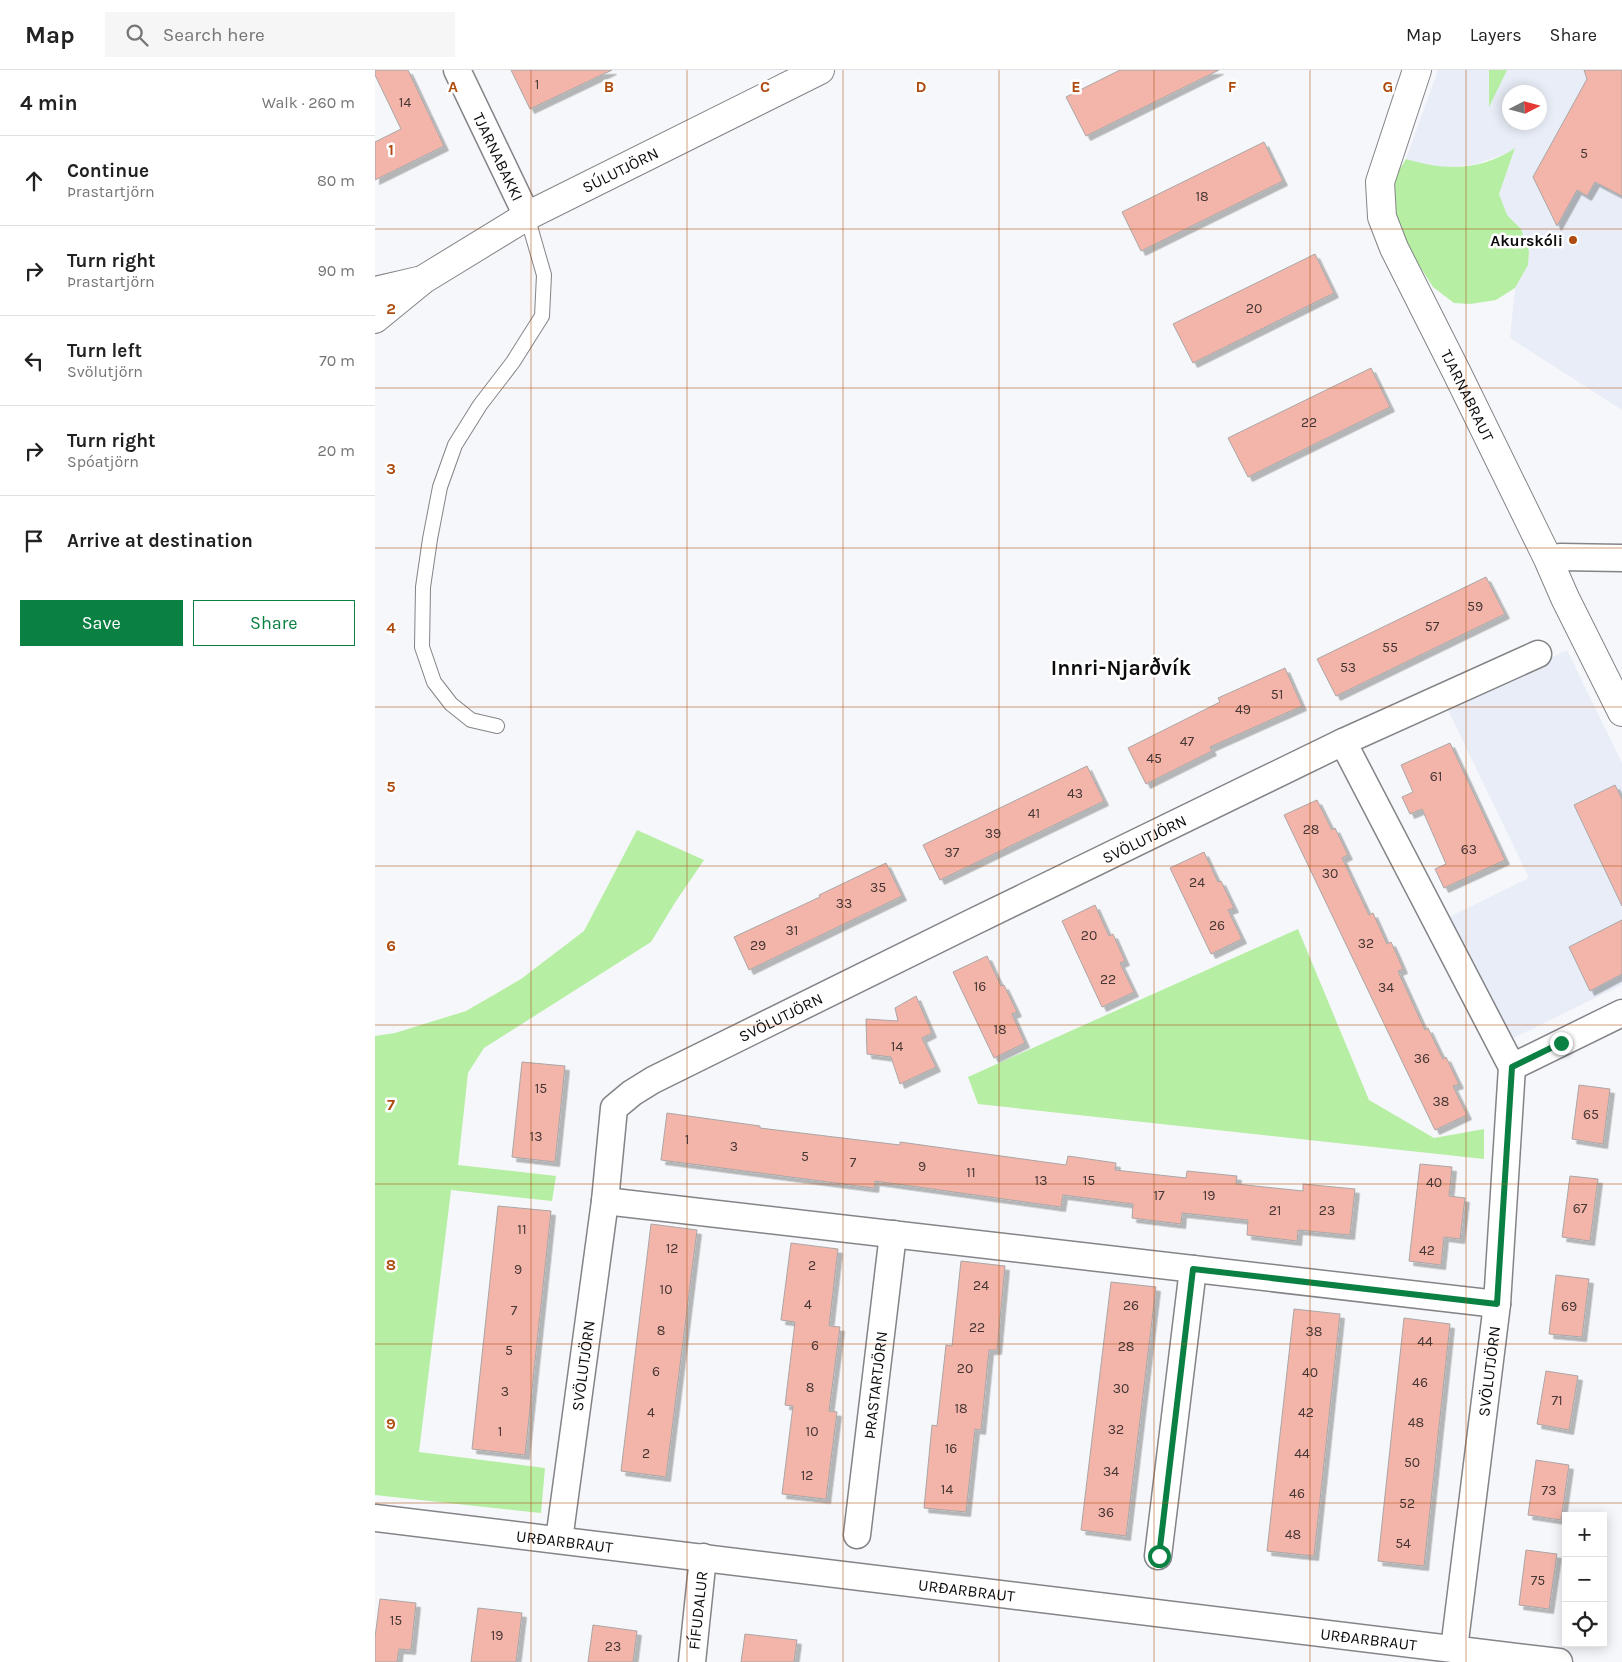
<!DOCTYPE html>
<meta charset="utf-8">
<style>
body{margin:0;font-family:Karla,sans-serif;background:#f6f6f6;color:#222}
.controls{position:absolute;right:15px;bottom:15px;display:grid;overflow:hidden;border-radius:0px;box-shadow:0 2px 12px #0003}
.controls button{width:45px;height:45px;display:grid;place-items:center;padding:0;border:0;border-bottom:1px solid #e0e0e0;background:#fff;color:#222;font:25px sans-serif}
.compass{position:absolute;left:1127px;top:15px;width:45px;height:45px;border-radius:50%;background:#fff;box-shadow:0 2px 12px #0003;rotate:84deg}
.stop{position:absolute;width:15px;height:15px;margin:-11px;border:4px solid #0b8043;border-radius:50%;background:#fff}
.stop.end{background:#0b8043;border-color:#fff;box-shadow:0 1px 5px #0008}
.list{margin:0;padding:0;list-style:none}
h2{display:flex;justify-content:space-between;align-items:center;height:65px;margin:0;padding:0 20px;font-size:21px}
h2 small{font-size:16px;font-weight:400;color:#767676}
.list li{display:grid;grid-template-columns:32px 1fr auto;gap:15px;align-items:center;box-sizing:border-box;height:90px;padding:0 20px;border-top:1px solid #e0e0e0}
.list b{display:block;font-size:19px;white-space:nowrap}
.list p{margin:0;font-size:16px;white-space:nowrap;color:#767676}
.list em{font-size:16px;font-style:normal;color:#767676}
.actions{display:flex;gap:10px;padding:15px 20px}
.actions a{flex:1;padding:11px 0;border:1px solid #0b8043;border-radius:0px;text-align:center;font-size:18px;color:#0b8043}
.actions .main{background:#0b8043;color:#fff}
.icon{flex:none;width:28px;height:28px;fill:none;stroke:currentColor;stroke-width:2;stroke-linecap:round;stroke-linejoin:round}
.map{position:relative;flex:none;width:1247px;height:1592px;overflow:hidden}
header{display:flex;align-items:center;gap:30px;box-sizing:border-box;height:70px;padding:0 25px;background:#fff;border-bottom:1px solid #e0e0e0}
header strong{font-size:24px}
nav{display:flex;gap:28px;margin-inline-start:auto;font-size:18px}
.search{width:350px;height:45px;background:#f6f6f6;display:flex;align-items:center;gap:12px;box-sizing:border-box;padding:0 18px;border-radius:0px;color:#767676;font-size:19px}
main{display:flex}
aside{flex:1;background:#fff}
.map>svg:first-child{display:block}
.built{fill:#e8edf7;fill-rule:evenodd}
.green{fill:#b6eea3}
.building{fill:#f3b5aa;stroke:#aaa6a6;filter:url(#shadow)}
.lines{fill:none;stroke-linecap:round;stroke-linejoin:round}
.service-casing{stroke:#838487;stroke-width:16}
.minor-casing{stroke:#838487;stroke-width:29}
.tertiary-casing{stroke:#838487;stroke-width:30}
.service{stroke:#fff;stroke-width:14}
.minor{stroke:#fff;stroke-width:26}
.tertiary{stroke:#fff;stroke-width:28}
.route{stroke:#0b8043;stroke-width:6}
.grid{fill:none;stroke:#ae4c10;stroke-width:1;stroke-opacity:0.55}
.poi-dot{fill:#ae4c10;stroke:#fff;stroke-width:2}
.labels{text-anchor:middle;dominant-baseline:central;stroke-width:5;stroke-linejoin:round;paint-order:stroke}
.number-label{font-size:14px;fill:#463634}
.street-label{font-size:16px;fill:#0c0c0d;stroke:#fff}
.poi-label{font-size:16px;font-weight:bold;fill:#0c0c0d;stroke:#fff;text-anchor:end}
.district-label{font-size:21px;font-weight:bold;fill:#0c0c0d;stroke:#fff}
.grid-label{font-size:16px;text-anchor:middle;font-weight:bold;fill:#ae4c10;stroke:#fff;stroke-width:5;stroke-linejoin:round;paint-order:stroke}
</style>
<header>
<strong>Map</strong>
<div class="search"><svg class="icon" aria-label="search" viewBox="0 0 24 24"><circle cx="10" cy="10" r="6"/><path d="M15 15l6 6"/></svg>Search here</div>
<nav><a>Map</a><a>Layers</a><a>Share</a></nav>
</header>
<main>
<aside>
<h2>4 min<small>Walk · 260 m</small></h2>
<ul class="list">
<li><svg class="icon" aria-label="ahead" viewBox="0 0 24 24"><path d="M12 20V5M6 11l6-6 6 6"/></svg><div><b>Continue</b><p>Þrastartjörn</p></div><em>80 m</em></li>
<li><svg class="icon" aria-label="right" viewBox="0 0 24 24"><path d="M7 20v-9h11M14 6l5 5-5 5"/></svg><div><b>Turn right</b><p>Þrastartjörn</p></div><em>90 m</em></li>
<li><svg class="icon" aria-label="left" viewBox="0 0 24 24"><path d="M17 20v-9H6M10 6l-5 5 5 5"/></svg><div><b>Turn left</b><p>Svölutjörn</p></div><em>70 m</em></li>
<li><svg class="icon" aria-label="right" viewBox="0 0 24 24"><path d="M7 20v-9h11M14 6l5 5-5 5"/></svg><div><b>Turn right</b><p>Spóatjörn</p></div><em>20 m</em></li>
<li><svg class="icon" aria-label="arrive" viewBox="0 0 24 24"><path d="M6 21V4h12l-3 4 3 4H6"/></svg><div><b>Arrive at destination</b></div></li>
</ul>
<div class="actions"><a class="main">Save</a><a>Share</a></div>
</aside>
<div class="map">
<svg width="1247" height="1592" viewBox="0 0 1247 1592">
<defs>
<filter id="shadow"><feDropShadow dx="4.5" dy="4.5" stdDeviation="0" flood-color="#0004"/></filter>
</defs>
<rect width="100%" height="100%" fill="#f6f7fa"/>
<path class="built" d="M1063,0H1247V340L1135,268L1140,218L1153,195L1154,181L1146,159L1132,145L1124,124L1140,78L1130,84L1101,94L1076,98L1049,95L1031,89ZM1134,22H1164V52H1134Z
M1192,580L1247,693V915L1132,971L1072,848L1154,808L1072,638Z"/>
<path class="green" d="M1114,0H1132L1114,37Z
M1140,78L1124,124L1132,145L1146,159L1154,181L1153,195L1140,218L1121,230L1095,234L1079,233L1058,217L1031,175L1023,154L1018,128L1020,107L1031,89C1070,101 1106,101 1140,78Z
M262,760L329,790L301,831L276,872L109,978L93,1003L83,1095L181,1106L177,1131L76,1120L44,1382L170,1398L166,1443L0,1425V966L20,963L91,941L146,909L209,861Z
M923,859L994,1030L1059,1068L1109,1059V1089L603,1034L593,1007Z"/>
<path class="building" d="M0,0H33L69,76L0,110V72L26,59L0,5Z
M136,0H237L155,39Z
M745,0H844L711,66L691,27Z
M1209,0H1247V126L1220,112L1212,126L1202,120L1182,156L1158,107L1212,9Z
M889,72L908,111L766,181L747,142Z
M940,184L959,223L818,293L798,254Z
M996,298L1015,337L873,407L853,368Z
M1111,507L1130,544L961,626L942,589Z
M910,598L927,636L835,677L837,681L771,714L753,678L845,632L843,628Z
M1075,673L1130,790L1069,818L1060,799L1071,794L1047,739L1035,744L1027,727L1038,722L1026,695Z
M712,696L729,731L565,810L548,775Z
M1240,715L1247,729V836L1199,735Z
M942,730L957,760L960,758L973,785L967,788L994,845L998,843L1012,874L1016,872L1022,885L1028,899L1023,901L1050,960L1053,958L1068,989L1071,987L1084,1014L1078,1016L1092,1045L1060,1060L909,745Z
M829,782L843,812L846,811L859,838L853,840L867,869L836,884L795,798Z
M511,793L527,826L374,900L359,867L445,827L444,825Z
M720,835L734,866L738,864L750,891L745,893L759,922L727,937L687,851Z
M1247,850V904L1215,921L1194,877Z
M612,886L626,916L629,915L642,942L637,944L650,973L619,988L578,902Z
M541,926L557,963L547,968L561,997L525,1014L516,987L492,984L491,949L523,951L520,938Z
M147,992L190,996L180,1092L137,1087Z
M1204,1015L1235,1019L1228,1074L1197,1069Z
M292,1043L385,1056V1058L525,1075V1072L691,1095L693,1086L741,1093L740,1100L811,1108L812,1101L862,1106L861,1114L928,1121V1114L980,1119L975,1165L923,1160L922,1171L872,1165L873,1150L807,1143L806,1154L757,1148L758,1134L688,1125L686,1137L500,1111L499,1118L286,1090Z
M1045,1094L1077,1097L1074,1126L1090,1128L1085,1169L1069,1167L1066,1195L1034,1191Z
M1195,1106L1223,1109L1215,1171L1187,1167Z
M123,1136L176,1141L150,1385L97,1379Z
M276,1154L322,1160L291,1407L246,1401Z
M416,1173L463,1179L454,1256L465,1257L454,1341L462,1342L451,1429L407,1424L418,1336L410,1335L420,1252L406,1250Z
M586,1191L630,1196L622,1280H614L606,1360L600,1359L591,1442L549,1438L557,1355L562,1356L571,1275L577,1276Z
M1181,1205L1214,1209L1207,1267L1174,1264Z
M736,1212L781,1217L751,1466L706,1460Z
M919,1239L965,1244L939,1486L892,1481Z
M1029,1248L1075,1254L1049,1496L1003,1491Z
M1171,1301L1203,1306L1194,1360L1162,1354Z
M1161,1390L1194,1395L1186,1450L1153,1445Z
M1151,1480L1182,1484L1174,1539L1144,1535Z
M5,1529L41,1533L36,1580L24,1579L22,1592H0V1567Z
M103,1538L147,1543L141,1592H96Z
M218,1555L262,1561L258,1592H213Z
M370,1564L422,1570L419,1592H366Z"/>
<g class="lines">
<defs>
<path id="service" d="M122,656L96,650L76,634L59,612L47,577L48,517L55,469L65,417L80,375L105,335L138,292L167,246L169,205L152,146"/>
<g id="minor">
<path id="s1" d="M82,0L152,146"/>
<path d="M1173,489L1185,487L1247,488"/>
<path d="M1137,997L1247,943"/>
<path d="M230,1131L1122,1234"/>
<path id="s2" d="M0,1448L1184,1592"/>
<path id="s3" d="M482,1465L518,1164"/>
<path id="s4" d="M184,1470L230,1131L239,1038L257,1023L278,1010L598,852L968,672"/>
<path d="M783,1486L818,1199"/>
<path id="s5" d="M1079,1579L1122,1234L1137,997L968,672L1163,584"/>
<path id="s6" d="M317,1592L328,1487"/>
</g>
<g id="tertiary">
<path id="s7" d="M1042,0L1005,112L1007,147L1019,178L1082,303L1173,489L1190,528L1247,642"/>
<path d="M0,221L43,211"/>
<path id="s8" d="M0,249L49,209L152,146L445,0"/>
</g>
</defs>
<use href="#service" class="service-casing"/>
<use href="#minor" class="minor-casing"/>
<use href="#tertiary" class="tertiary-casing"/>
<use href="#service" class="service"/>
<use href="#minor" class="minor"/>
<use href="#tertiary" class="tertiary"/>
</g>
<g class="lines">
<path class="route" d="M784,1486L818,1199L1122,1234L1137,997L1186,973"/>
</g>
<path class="grid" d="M156,0V1592M312,0V1592M468,0V1592M624,0V1592M779,0V1592M935,0V1592M1091,0V1592M0,159H1247M0,318H1247M0,478H1247M0,637H1247M0,796H1247M0,955H1247M0,1114H1247M0,1274H1247M0,1433H1247"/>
<circle class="poi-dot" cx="1198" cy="170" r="5"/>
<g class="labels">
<g class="number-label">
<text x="162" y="14">1</text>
<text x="30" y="32">14</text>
<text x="1209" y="83">5</text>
<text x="827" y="126">18</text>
<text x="879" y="238">20</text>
<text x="934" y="352">22</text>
<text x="1100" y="536">59</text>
<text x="1057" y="556">57</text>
<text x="1015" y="577">55</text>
<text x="973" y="597">53</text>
<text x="902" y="624">51</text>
<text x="868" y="639">49</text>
<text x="812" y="671">47</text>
<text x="779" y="688">45</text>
<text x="1061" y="706">61</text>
<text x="700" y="723">43</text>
<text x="659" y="743">41</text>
<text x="936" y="759">28</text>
<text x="618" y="763">39</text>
<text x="1094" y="779">63</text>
<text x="577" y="782">37</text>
<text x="955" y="803">30</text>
<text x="822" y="812">24</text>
<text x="503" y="817">35</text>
<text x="469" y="833">33</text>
<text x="842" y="855">26</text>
<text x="417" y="860">31</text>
<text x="714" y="865">20</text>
<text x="991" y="873">32</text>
<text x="383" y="875">29</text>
<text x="733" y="909">22</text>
<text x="605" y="916">16</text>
<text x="1011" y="917">34</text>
<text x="625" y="959">18</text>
<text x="522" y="976">14</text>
<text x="1047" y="988">36</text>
<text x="166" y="1018">15</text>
<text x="1066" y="1031">38</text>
<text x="1216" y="1044">65</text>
<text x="161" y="1066">13</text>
<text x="312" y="1069">1</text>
<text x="359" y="1076">3</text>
<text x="430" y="1086">5</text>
<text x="478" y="1092">7</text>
<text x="547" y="1096">9</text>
<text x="596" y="1102">11</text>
<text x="666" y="1110">13</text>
<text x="714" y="1110">15</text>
<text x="1059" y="1112">40</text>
<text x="784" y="1125">17</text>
<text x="834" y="1125">19</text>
<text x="1205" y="1138">67</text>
<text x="900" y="1140">21</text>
<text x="952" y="1140">23</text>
<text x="147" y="1159">11</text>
<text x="297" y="1178">12</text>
<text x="1052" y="1180">42</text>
<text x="437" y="1195">2</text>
<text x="143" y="1199">9</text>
<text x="606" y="1215">24</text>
<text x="291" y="1219">10</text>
<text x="433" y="1234">4</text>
<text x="756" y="1235">26</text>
<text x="1194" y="1236">69</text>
<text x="139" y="1240">7</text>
<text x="602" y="1257">22</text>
<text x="286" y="1260">8</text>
<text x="939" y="1261">38</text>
<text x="1050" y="1271">44</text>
<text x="440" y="1275">6</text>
<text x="751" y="1276">28</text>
<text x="134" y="1280">5</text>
<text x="590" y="1298">20</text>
<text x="281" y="1301">6</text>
<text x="935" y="1302">40</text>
<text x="1045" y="1312">46</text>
<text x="435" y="1317">8</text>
<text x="746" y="1318">30</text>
<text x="130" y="1321">3</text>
<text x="1182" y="1330">71</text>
<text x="586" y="1338">18</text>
<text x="276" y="1342">4</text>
<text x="931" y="1342">42</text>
<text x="1041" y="1352">48</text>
<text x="741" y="1359">32</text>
<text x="125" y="1361">1</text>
<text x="437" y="1361">10</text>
<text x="576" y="1378">16</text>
<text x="271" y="1383">2</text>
<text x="927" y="1383">44</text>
<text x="1037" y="1392">50</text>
<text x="736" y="1401">34</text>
<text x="432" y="1405">12</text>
<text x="572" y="1419">14</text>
<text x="1174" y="1420">73</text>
<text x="922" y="1423">46</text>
<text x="1032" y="1433">52</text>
<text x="731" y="1442">36</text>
<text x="918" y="1464">48</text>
<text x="1028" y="1473">54</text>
<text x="1163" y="1510">75</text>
<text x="21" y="1550">15</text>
<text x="122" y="1565">19</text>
<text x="238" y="1576">23</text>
</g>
<g class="street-label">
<text stroke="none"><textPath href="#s1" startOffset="96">TJARNABAKKI</textPath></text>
<text stroke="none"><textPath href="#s8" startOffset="288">SÚLUTJÖRN</textPath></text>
<text stroke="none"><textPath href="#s7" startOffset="351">TJARNABRAUT</textPath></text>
<text stroke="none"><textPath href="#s4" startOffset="1031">SVÖLUTJÖRN</textPath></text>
<text stroke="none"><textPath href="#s4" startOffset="626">SVÖLUTJÖRN</textPath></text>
<text stroke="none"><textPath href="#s4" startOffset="176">SVÖLUTJÖRN</textPath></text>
<text stroke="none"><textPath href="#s5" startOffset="280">SVÖLUTJÖRN</textPath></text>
<text stroke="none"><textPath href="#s3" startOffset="151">ÞRASTARTJÖRN</textPath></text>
<text stroke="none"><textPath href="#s2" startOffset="191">URÐARBRAUT</textPath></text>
<text stroke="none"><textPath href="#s2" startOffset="596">URÐARBRAUT</textPath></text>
<text stroke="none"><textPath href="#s6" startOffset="52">FÍFUDALUR</textPath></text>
<text stroke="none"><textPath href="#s2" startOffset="1001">URÐARBRAUT</textPath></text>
</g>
<g class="poi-label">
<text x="1188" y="170">Akurskóli</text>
</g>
<g class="district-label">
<text x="746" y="598">Innri-Njarðvík</text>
</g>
</g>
<g class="grid-label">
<text x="78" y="22">A</text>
<text x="234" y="22">B</text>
<text x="390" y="22">C</text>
<text x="546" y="22">D</text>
<text x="701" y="22">E</text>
<text x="857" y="22">F</text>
<text x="1013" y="22">G</text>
<text x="16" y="85">1</text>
<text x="16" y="244">2</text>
<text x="16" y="404">3</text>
<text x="16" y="563">4</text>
<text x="16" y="722">5</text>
<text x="16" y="881">6</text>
<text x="16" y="1040">7</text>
<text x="16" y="1200">8</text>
<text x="16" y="1359">9</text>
</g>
</svg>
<div class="controls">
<button>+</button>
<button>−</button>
<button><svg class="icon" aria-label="locate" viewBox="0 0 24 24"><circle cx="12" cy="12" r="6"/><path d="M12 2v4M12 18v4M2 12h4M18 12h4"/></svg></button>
</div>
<svg class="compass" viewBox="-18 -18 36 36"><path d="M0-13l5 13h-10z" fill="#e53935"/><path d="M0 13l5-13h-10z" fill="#767676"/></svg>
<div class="stop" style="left:784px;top:1486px"></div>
<div class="stop end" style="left:1186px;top:973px"></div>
</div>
</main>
